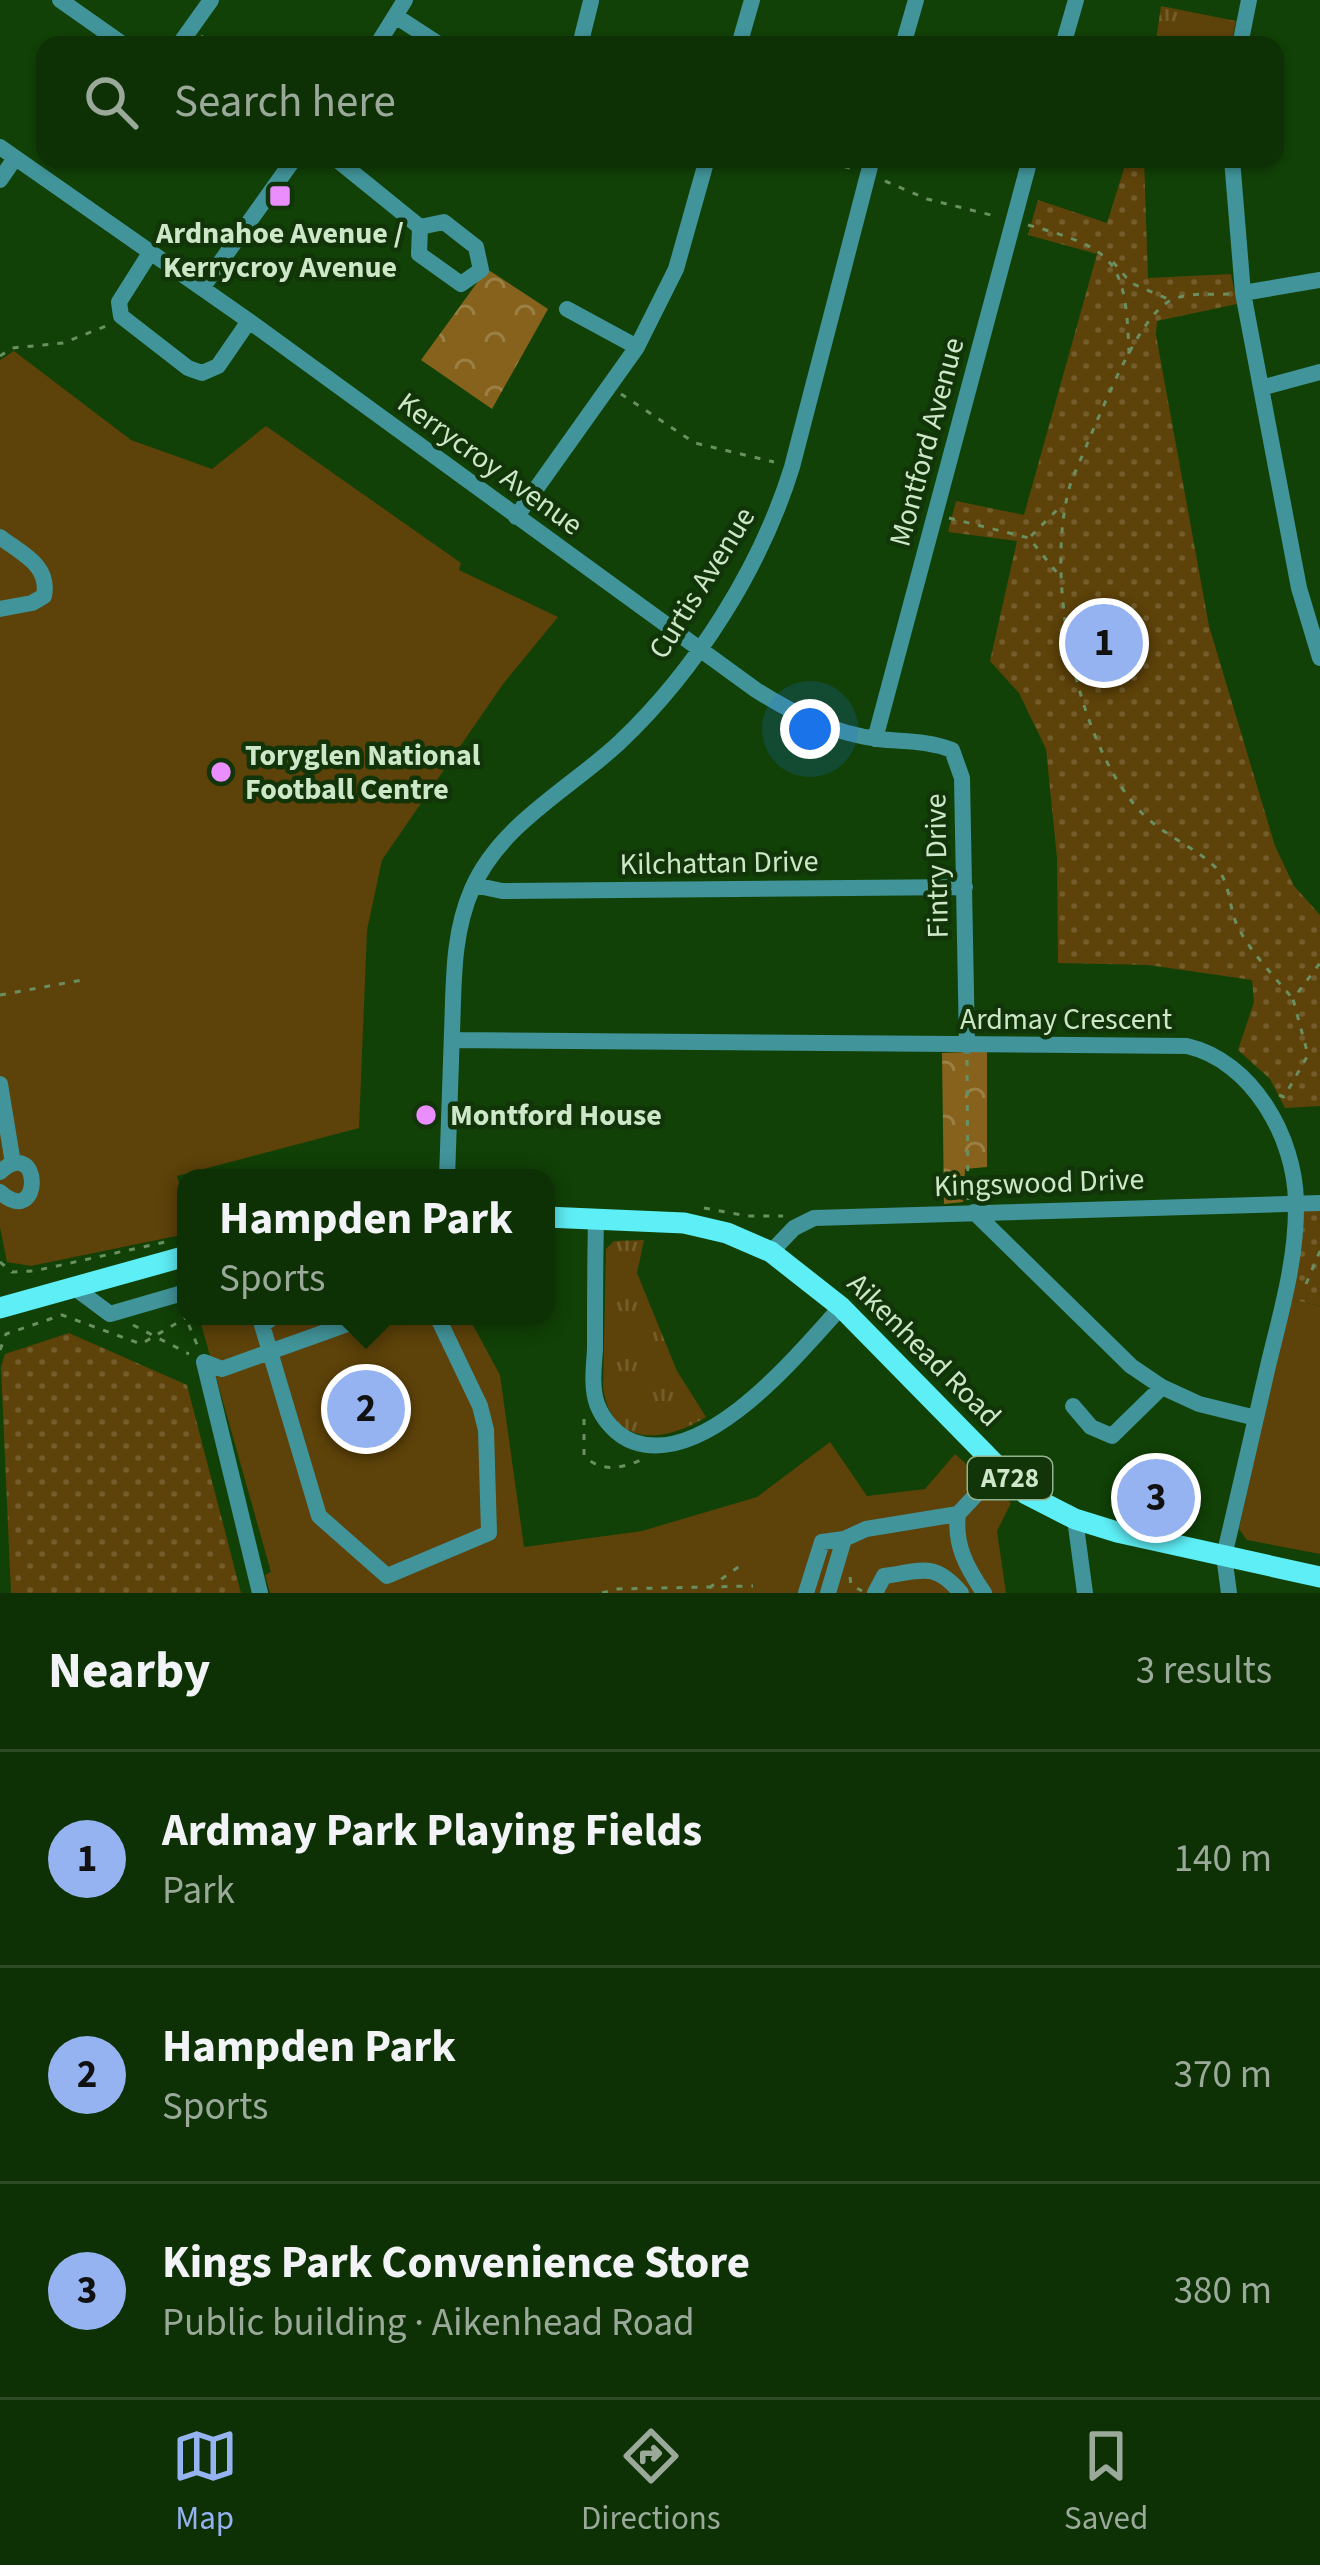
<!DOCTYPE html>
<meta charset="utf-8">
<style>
body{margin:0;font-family:"Source Sans 3",sans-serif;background:#1b3d13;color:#f1f3f6}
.you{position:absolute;left:810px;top:729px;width:42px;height:42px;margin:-30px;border:9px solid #fff;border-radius:50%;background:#1a73e8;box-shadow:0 0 0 18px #1a73e833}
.badge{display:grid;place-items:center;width:78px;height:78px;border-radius:50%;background:#95b2f1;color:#111;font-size:39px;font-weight:700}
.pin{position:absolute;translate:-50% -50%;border:6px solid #fff;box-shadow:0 3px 12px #0006}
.popup{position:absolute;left:177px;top:1169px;width:378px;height:156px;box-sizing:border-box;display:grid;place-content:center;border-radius:24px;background:#0d3104;filter:drop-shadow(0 3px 9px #0005);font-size:39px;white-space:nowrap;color:#9aa99a}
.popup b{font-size:45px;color:#f1f3f6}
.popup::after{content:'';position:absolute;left:50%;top:100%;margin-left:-24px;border:24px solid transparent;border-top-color:#0d3104}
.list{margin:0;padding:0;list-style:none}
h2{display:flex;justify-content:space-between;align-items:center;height:156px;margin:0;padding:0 48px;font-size:51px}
h2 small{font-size:39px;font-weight:400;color:#9aa99a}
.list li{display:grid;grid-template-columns:78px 1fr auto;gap:36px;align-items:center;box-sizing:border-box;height:216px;padding:0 48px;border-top:3px solid #2d4c26}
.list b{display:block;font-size:45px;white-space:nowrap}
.list p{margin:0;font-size:39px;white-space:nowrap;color:#9aa99a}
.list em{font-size:39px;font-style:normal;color:#9aa99a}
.icon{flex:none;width:66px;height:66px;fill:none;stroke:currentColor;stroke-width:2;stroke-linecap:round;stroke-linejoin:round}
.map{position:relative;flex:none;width:1320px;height:1593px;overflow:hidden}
.search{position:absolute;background:#0d3104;box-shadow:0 3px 9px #0004;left:36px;right:36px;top:36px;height:132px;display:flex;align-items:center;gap:30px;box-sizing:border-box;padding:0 42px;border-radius:24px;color:#9aa99a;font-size:45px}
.sheet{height:804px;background:#0d3104}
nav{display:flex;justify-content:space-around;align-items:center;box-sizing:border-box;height:168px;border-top:3px solid #2d4c26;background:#0d3104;font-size:33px;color:#9aa99a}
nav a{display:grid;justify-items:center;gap:6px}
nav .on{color:#95b2f1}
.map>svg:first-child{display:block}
.grass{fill:url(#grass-tufts)}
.forest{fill:url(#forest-crowns)}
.park{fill:url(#park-dots)}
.pitch{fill:#5d4209}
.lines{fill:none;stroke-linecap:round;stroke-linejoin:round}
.path{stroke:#6a8f61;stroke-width:3;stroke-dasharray:6 9;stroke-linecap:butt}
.minor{stroke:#419499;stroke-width:16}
.major{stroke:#5eeef6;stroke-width:21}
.poi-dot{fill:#ea8dfd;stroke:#113509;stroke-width:4.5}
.labels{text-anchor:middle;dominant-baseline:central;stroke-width:9;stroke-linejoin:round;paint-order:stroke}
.shield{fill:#113509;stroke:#95b28f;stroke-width:3}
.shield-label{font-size:27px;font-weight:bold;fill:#cde7c8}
.poi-label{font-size:30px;font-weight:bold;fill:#cde7c8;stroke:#113509;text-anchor:start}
.street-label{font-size:30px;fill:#cde7c8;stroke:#113509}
</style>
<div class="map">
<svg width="1320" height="1593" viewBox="0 0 1320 1593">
<defs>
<pattern id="grass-tufts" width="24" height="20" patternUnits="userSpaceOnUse" patternTransform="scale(3)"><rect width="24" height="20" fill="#5d4209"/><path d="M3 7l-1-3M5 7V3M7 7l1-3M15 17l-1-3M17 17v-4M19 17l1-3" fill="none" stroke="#735d2b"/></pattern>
<pattern id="forest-crowns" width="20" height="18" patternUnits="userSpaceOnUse" patternTransform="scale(3)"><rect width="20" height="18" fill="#86621c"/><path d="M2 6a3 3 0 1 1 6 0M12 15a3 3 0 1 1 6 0" fill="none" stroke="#9b8046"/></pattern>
<pattern id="park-dots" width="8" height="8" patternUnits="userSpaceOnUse" patternTransform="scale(3)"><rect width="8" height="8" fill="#5d4209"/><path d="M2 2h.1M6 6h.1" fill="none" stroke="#735d2b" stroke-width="1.8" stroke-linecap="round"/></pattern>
</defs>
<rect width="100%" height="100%" fill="#114106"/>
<path class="grass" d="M1161,6L1236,21L1231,45L1156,40Z
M644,1240L637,1273L677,1371L706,1417C665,1443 612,1448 603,1388L606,1249L614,1241Z"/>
<path class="forest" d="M487,269L548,309L492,409L421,360Z
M987,1051V1167L965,1169L963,1202L944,1204L942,1053Z"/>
<path class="park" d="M1127,159H1144L1148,278L1231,274L1237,304L1157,321L1156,335L1209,626L1275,846L1294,886L1320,915V1106L1285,1108L1270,1079L1238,1050L1254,1002L1252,980L1148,965L1058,963L1057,858L1046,749L1019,693L990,661L1017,541L948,532L956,501L1024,515L1097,254L1028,235L1038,200L1107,223Z
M1299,1205H1320V1306L1288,1299Z
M69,1333L187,1385L241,1593H11L1,1367L5,1354Z"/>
<path class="pitch" d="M14,351L131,440L212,469L266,426L461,563L459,570L558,617L503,684L382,860L367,930L359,1128L177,1176L186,1207V1234L31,1266L7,1262L0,1227V360Z
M1288,1299L1320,1306V1554L1247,1540L1239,1529Z
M226,1316H468L500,1375L524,1547L642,1531L757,1497L830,1442L867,1496L925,1489L955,1454L1011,1503L997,1531L1006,1593H270L265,1575L271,1572L201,1324Z"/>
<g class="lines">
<path class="path" d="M201,36L215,45
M815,159L853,169
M885,181L927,199L995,216
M1028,225C1116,249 1126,261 1129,354
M1113,262L1131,283L1168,299
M1229,294C1210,295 1181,291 1165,304C1130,330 1092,436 1072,479C1042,569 1075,741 1140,811C1161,834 1193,846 1214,866C1231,880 1228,906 1237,925C1250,952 1274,976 1293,999
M0,356L12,348L63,343L106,326
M621,394L695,443L774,462
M949,518L1029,538L1058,574
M1031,536L1063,504
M0,995L82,980
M967,1060L968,1200
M1279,1095L1284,1097L1308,1055L1293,999L1320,963
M704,1208L747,1216H783
M0,1262L12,1272L34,1271L165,1242
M1306,1284L1320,1251
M183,1311L198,1347
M133,1325L189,1354
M0,1350L6,1334L62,1315L141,1344L189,1316
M584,1419V1455C600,1474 625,1468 645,1458
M850,1577L851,1585L862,1591
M709,1588L744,1563
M602,1593L616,1589L753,1586"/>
<path class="minor" d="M60,0L124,45
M397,17L440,45
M179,45L211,0
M377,45L405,0
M580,45L591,1
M739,45L752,0
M903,45L916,0
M1063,45L1076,0
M1240,45L1249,0
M0,147L249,321L756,690C794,714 832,733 878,739C904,742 926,740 952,750L962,778L967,1046
M336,159L420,227
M1232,159L1243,293L1299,588L1320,658
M0,180L15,158
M444,222L476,247L481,270L461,284L419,254L420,227Z
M150,253L119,302L121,316L188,368L202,373L218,366L249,321
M202,288L294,159
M1243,293L1320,280
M567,309L637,347
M1261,388L1320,372
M516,517L637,347L676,269L707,159
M0,537C22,554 50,565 44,596L32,603L0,609
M875,739L1030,159
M474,885L502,891L965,887
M452,1040L1187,1046C1252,1061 1295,1137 1296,1202C1297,1259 1281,1312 1268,1366C1253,1430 1239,1493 1224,1556L1229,1593
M0,1084L13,1163
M0,1172C42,1134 43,1230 0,1192
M447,1178C449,1129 450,1081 452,1032C454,983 452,935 472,889C500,824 570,789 620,742C697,669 761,567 792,467L872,159
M974,1212L1131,1366L1162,1387L1199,1404L1256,1418
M596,1219C595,1263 595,1306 595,1349C594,1366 591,1387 597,1404C603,1420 617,1436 634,1442C707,1467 798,1354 841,1307
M771,1252L794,1228L814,1218L1320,1203
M75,1288L110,1314L186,1292
M275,1316L262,1325L319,1516L387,1576L489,1533L486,1430L480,1406L437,1316
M204,1362L260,1593
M204,1362L222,1369L370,1316
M1073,1406L1091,1427L1112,1436L1162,1387
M1075,1519L1085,1593
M806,1593L822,1542L844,1539L866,1529L958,1514
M828,1593L844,1539
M875,1593L884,1576C922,1571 934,1561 961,1593
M984,1593C967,1568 954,1545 958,1514L1000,1469"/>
<path class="major" d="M546,1217L684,1223L727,1233L771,1252L841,1307L1000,1469L1026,1494L1075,1519L1117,1532L1320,1577
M0,1308L186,1256"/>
</g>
<g class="poi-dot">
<rect x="268" y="184" width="24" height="24" rx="6"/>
<circle cx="221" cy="772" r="12"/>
<circle cx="426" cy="1115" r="12"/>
</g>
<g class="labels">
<rect class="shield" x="968" y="1457" width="84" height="42" rx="9"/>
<g class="shield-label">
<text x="1010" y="1478">A728</text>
</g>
<g class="poi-label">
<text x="280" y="233" text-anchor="middle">Ardnahoe Avenue /<tspan x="280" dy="34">Kerrycroy Avenue</tspan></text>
<text x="245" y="755">Toryglen National<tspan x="245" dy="34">Football Centre</tspan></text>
<text x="450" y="1115">Montford House</text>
</g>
<g class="street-label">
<text transform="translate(927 442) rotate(-75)">Montford Avenue</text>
<text transform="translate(490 464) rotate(36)">Kerrycroy Avenue</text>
<text transform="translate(702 583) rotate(-58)">Curtis Avenue</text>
<text transform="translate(719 863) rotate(-1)">Kilchattan Drive</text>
<text transform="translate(937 866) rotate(-91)">Fintry Drive</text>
<text x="1066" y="1019">Ardmay Crescent</text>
<text transform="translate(1039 1183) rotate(-2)">Kingswood Drive</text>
<text transform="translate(924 1350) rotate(45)">Aikenhead Road</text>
</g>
</g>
</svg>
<div class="you"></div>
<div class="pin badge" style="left:1104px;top:643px">1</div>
<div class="pin badge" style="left:366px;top:1409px">2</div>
<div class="popup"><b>Hampden Park</b>Sports</div>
<div class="pin badge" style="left:1156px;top:1498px">3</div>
<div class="search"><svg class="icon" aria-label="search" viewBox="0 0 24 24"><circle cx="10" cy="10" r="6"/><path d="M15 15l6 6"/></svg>Search here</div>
</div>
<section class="sheet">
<h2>Nearby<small>3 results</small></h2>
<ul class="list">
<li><span class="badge">1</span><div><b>Ardmay Park Playing Fields</b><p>Park</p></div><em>140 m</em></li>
<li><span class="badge">2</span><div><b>Hampden Park</b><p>Sports</p></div><em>370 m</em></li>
<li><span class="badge">3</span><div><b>Kings Park Convenience Store</b><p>Public building · Aikenhead Road</p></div><em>380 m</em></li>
</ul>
</section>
<nav>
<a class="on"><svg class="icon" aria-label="map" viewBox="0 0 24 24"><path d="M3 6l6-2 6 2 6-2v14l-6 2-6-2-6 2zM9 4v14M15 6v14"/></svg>Map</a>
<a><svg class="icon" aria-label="directions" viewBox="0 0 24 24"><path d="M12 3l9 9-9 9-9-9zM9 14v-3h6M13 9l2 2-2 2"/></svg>Directions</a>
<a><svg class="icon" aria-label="saved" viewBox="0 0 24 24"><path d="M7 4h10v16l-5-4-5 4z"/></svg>Saved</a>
</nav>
